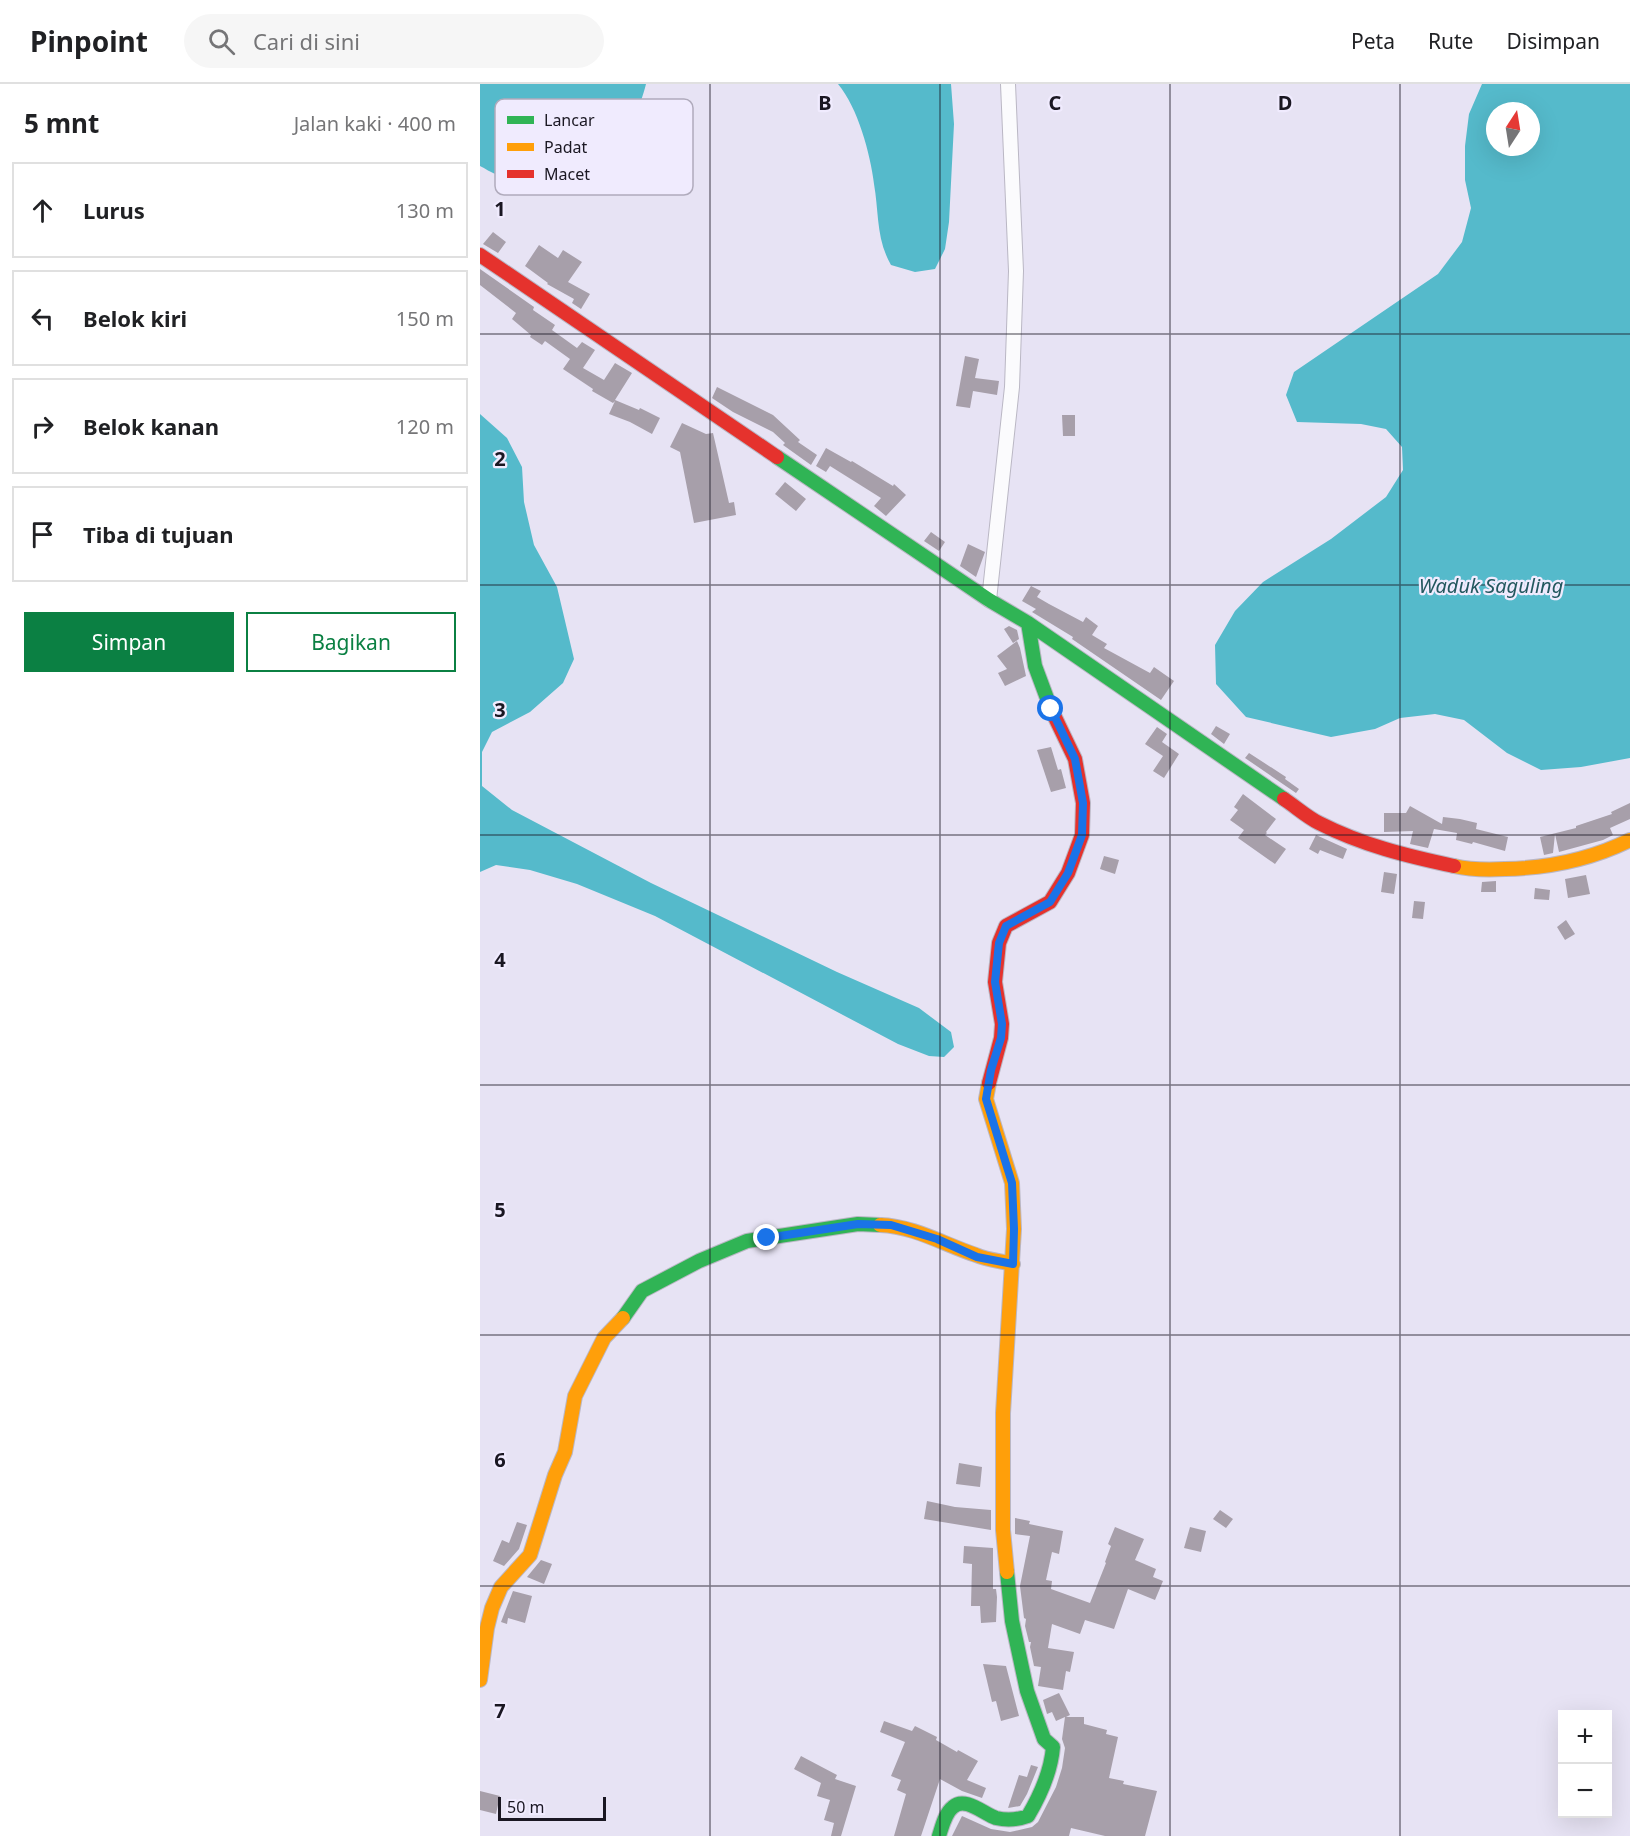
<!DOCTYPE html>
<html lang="id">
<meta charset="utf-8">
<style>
body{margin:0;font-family:"Noto Sans",sans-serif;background:#f6f6f6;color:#202124}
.controls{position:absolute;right:18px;bottom:18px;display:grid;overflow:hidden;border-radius:0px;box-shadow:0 6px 24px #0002}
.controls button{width:54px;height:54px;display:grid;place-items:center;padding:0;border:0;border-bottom:2px solid #e0e0e0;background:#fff;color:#202124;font:30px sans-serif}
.compass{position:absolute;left:1006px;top:18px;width:54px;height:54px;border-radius:50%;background:#fff;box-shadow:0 6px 24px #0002;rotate:12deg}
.scale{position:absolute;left:18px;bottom:15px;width:108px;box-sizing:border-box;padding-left:6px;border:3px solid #1a1722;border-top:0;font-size:16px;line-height:21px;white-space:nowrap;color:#1a1722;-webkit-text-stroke:4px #f0ebfe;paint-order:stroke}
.stop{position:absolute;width:18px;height:18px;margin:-14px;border:4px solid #1a73e8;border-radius:50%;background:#fff}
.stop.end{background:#1a73e8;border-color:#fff;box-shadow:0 2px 6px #0008}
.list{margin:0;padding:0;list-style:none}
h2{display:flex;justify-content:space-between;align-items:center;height:78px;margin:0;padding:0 24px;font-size:26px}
h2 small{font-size:20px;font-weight:400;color:#757577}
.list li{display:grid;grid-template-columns:39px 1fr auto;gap:18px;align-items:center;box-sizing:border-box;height:96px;margin:0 12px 12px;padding:0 12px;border:2px solid #e0e0e0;border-radius:0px}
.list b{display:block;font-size:22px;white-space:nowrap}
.list em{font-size:20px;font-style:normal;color:#757577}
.actions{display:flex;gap:12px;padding:18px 24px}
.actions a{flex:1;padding:14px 0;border:2px solid #0b8043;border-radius:0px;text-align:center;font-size:21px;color:#0b8043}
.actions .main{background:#0b8043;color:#fff}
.icon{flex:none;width:33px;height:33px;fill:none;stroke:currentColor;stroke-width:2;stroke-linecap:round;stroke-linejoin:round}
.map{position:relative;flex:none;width:1150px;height:1752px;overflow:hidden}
header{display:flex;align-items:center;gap:36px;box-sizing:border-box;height:84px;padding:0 30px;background:#fff;border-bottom:2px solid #e0e0e0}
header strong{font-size:28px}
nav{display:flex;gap:33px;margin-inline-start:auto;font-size:21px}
.search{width:420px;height:54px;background:#f6f6f6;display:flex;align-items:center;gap:15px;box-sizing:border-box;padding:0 21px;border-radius:33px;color:#757577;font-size:22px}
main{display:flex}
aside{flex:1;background:#fff}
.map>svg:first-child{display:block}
.water{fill:#55bacb;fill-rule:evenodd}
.building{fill:#a79faa}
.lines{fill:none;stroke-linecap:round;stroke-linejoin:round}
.street-casing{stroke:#bab7c4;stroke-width:16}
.fast-casing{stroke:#bab7c4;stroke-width:16}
.slow-casing{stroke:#bab7c4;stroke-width:16}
.jam-casing{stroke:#bab7c4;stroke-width:16}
.street{stroke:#fbfbfd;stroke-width:14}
.fast{stroke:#30b455;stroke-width:14}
.slow{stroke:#ff9f0a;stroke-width:14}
.jam{stroke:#e5322d;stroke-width:14}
.route{stroke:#1a73e8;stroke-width:8}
.grid{fill:none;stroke:#1a1722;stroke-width:1.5;stroke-opacity:0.55}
.labels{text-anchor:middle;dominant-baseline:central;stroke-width:4.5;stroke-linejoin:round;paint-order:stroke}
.water-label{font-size:20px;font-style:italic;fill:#23585f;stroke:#f0ebfe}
.key{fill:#f0ebfe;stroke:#b0abbc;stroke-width:1.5}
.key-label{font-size:16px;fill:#1a1722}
.grid-label{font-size:20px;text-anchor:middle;font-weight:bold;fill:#1a1722;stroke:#f0ebfe;stroke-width:4.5;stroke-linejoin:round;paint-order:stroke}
</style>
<header>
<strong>Pinpoint</strong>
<div class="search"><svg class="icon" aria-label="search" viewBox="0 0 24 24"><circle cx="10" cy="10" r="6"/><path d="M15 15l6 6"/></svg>Cari di sini</div>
<nav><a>Peta</a><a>Rute</a><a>Disimpan</a></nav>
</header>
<main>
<aside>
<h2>5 mnt<small>Jalan kaki · 400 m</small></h2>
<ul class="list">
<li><svg class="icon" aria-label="ahead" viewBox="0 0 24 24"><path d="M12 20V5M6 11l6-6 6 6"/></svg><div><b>Lurus</b></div><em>130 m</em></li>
<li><svg class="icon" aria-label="left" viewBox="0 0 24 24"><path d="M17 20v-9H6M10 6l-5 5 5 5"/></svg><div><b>Belok kiri</b></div><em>150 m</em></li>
<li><svg class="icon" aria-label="right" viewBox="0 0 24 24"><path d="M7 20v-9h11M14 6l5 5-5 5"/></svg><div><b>Belok kanan</b></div><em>120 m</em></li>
<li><svg class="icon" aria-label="arrive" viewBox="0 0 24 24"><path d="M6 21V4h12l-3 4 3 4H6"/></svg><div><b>Tiba di tujuan</b></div></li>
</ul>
<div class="actions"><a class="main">Simpan</a><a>Bagikan</a></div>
</aside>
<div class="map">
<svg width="1150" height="1752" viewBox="0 0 1150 1752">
<rect width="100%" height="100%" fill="#e7e3f4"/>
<path class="water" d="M0,0H166C161,21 142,69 126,83C113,94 34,95 16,90C11,89 5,84 0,82Z
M358,0H471L474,40L469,138L465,165L455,185L435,188L411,181C396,155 399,128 394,100C390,69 378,24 358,0Z
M1002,0H1150V674L1101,683L1061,686L1027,669L984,636L955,630L920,634L895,645L851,653L766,633L736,600L735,561L755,527L783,498L851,455L906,413L923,386L922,363L906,345L881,340L817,338L806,311L814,288L958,190L982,158L991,124L985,96V62L989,30ZM1015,27H1051V63H1015Z
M0,330L27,354L42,383L44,418L54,461L77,503L94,575L83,599L50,628L12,648L2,668V702L32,726L171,799L357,888L439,924L471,948L474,963L464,973L449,972L418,960L175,832L97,800L50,786L16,781L0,788Z"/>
<path class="building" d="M13,148L26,158L18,169L3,160Z
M59,161L78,174L83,166L102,178L88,198L110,210L101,225L92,219L94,215L67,200L68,199L45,182Z
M0,185L54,223L53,226L75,241L72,246L97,264L102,258L115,266L103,284L124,296L135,279L152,289L135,316L159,326L160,324L180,334L172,350L150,338L129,330L135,317L133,319L112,307L113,305L83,285L90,275L65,257L62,261L50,253L51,251L32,235L36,229L0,201Z
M485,272L499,275L495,294L519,297L517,311L493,307L490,324L476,322Z
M237,303L293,331L320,356L318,358L337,371L331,381L303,361L305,359L293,348L253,328L232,314Z
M582,331H595V352H583Z
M202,339L226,350L233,349L249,419L254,418L256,431L214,439L200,368L190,363Z
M346,364L371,378L372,377L413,402L414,400L426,411L406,432L394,422L401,414L350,382L346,388L336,382Z
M305,398L326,415L316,427L295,410Z
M451,448L465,458L459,467L444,457Z
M488,460L505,468L496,493L480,482Z
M551,502L561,507L557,513L569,520L603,538L606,533L618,542L612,551L627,560L624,564L670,589L674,583L694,597L681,616L592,555L593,553L552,528L556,525L542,517Z
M529,542L537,546L539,555L533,559L524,545Z
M537,557L540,564L546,592L525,602L518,589L527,585L517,572Z
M736,642L750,650L744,660L731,650Z
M677,643L687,650L682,658L699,670L684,694L673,687L683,672L665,660Z
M571,663L578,686L581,685L586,704L571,708L557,666Z
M769,669L806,693L805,695L819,705L816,709L765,674Z
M763,710L796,735L786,748L787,749L785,751L806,765L795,780L758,754L764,746L750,736L758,726L754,723Z
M1150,719V735L1130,744L1133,751L1123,756L1079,768L1075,750L1073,769L1064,771L1060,753L1096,744V742L1132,730L1131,728Z
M930,722L962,740L963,733L980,735L997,739L996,745L1028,753L1025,767L993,758L992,760L976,756L977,749L954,745L948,764L930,760L933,747L904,748V729H926Z
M836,751L867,765L863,775L840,766L838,770L829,765Z
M624,772L639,776L635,790L620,785Z
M904,788L917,790L914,810L901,808Z
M1106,791L1110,810L1088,814L1085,795Z
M1016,797V808H1001L1002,798Z
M1055,804L1070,806L1069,816L1054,815Z
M934,817L945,818L943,835L932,834Z
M1086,836L1095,850L1085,856L1077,843Z
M479,1379L502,1383L500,1403L476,1400Z
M447,1417L475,1423L511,1426V1446L444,1435Z
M740,1426L753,1435L746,1444L733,1435Z
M535,1434L550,1437L549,1440L583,1447L579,1470L572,1468L566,1496L572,1497L571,1505L610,1519L626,1479L625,1478L631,1462L628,1460L635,1443L664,1455L655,1476L676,1485L673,1493L683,1497L675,1516L648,1505L634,1545L605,1536L600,1550L572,1540L568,1564L594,1568L590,1588L586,1587L583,1606L558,1602L561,1583L554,1582L550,1563L551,1558H549L545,1542L546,1535L544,1534L540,1502L550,1452L535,1450Z
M37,1438L47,1441L39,1465L24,1482L13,1477L22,1456L29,1459Z
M710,1443L726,1447L721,1468L704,1464Z
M484,1462L513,1464V1505H516L517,1513L516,1538L501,1539L500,1522H491L492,1480L483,1479Z
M61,1476L72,1480L64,1500L47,1493Z
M33,1507L52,1512L45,1539L28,1534L27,1540L21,1538Z
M503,1580L526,1582L539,1632L521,1637L516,1617L512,1618Z
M579,1609L590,1631L586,1633H604V1640L627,1646L626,1650L638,1653L629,1694L644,1697L643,1700L677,1707L665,1752H625L591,1744L589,1752H472L482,1732L511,1745L530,1748L552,1743L558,1738L576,1703L582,1684L585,1664L582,1655L585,1633L576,1637L572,1628L567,1630L563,1616Z
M404,1637L432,1647L435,1642L457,1653L456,1656L477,1668L478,1666L498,1677L487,1696L506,1704L502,1714L482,1707L460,1695L441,1752H414L426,1710L417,1706L421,1696L411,1692L425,1658L400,1648Z
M321,1672L357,1691L355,1695L376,1702L361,1752H351L354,1739L344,1736L350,1716L337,1712L341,1699L314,1685Z
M551,1681L558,1683L547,1710L540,1722L528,1724L539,1691L547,1693Z
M0,1707L20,1712L16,1730L0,1726Z"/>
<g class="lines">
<defs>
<path id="street" d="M509,516L532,303L536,187L528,0"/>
<path id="fast" d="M297,373L509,516L548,539L804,715
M548,539L555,582L571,625
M143,1234L162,1207L219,1177L267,1157L378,1140L400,1141
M459,1752C462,1743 465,1729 473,1723C485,1712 504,1730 516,1734C528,1737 537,1736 548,1732C561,1710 571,1688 573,1663L564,1655L547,1607L532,1537L527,1488"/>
<path id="slow" d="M974,782C991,786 1007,786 1025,785C1069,784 1110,776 1150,756
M509,999L506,1015L532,1099L534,1145L523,1329V1446L527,1488
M400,1141C434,1142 465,1161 496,1171C507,1176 521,1177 533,1180
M0,1596L7,1544L12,1524L21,1503L50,1471L75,1391L85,1368L95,1312L124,1254L143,1234"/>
<path id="jam" d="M0,171L297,373
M804,715C816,723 827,733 839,739C882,761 927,772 974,782
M509,999L521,954L522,940L515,898L519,859L526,842L570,818L588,789L602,751L603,719L595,675L571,625"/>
</defs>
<use href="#street" class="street-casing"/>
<use href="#fast" class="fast-casing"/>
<use href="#slow" class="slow-casing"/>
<use href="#jam" class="jam-casing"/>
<use href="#street" class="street"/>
<use href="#fast" class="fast"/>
<use href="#slow" class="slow"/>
<use href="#jam" class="jam"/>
</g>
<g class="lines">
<path class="route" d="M287,1154L378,1140L411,1141L457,1155L497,1173L533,1180L534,1145L532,1099L506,1015L511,986L521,954L522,940L515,898L519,859L526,842L570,818L588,789L602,751L603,719L595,675L571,625"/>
</g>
<path class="grid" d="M230,0V1752M460,0V1752M690,0V1752M920,0V1752M0,250H1150M0,501H1150M0,751H1150M0,1001H1150M0,1251H1150M0,1502H1150"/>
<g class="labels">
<g class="water-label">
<text x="1011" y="501">Waduk Saguling</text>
</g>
</g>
<rect x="15" y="15" width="198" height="96" rx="9" class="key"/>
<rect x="27" y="32" width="27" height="8" fill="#30b455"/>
<rect x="27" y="59" width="27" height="8" fill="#ff9f0a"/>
<rect x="27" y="86" width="27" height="8" fill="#e5322d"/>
<g class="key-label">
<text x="64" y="42">Lancar</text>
<text x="64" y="69">Padat</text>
<text x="64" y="96">Macet</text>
</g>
<g class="grid-label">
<text x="345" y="26">B</text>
<text x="575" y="26">C</text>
<text x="805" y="26">D</text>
<text x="20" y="132">1</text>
<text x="20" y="382">2</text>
<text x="20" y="633">3</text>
<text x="20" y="883">4</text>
<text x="20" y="1133">5</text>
<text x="20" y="1383">6</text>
<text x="20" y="1634">7</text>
</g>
</svg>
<div class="controls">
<button>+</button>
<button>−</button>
</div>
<svg class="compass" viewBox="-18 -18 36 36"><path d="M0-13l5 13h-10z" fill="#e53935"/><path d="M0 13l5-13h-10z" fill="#757577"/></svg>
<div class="scale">50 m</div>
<div class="stop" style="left:571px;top:625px"></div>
<div class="stop end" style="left:287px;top:1154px"></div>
</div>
</main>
